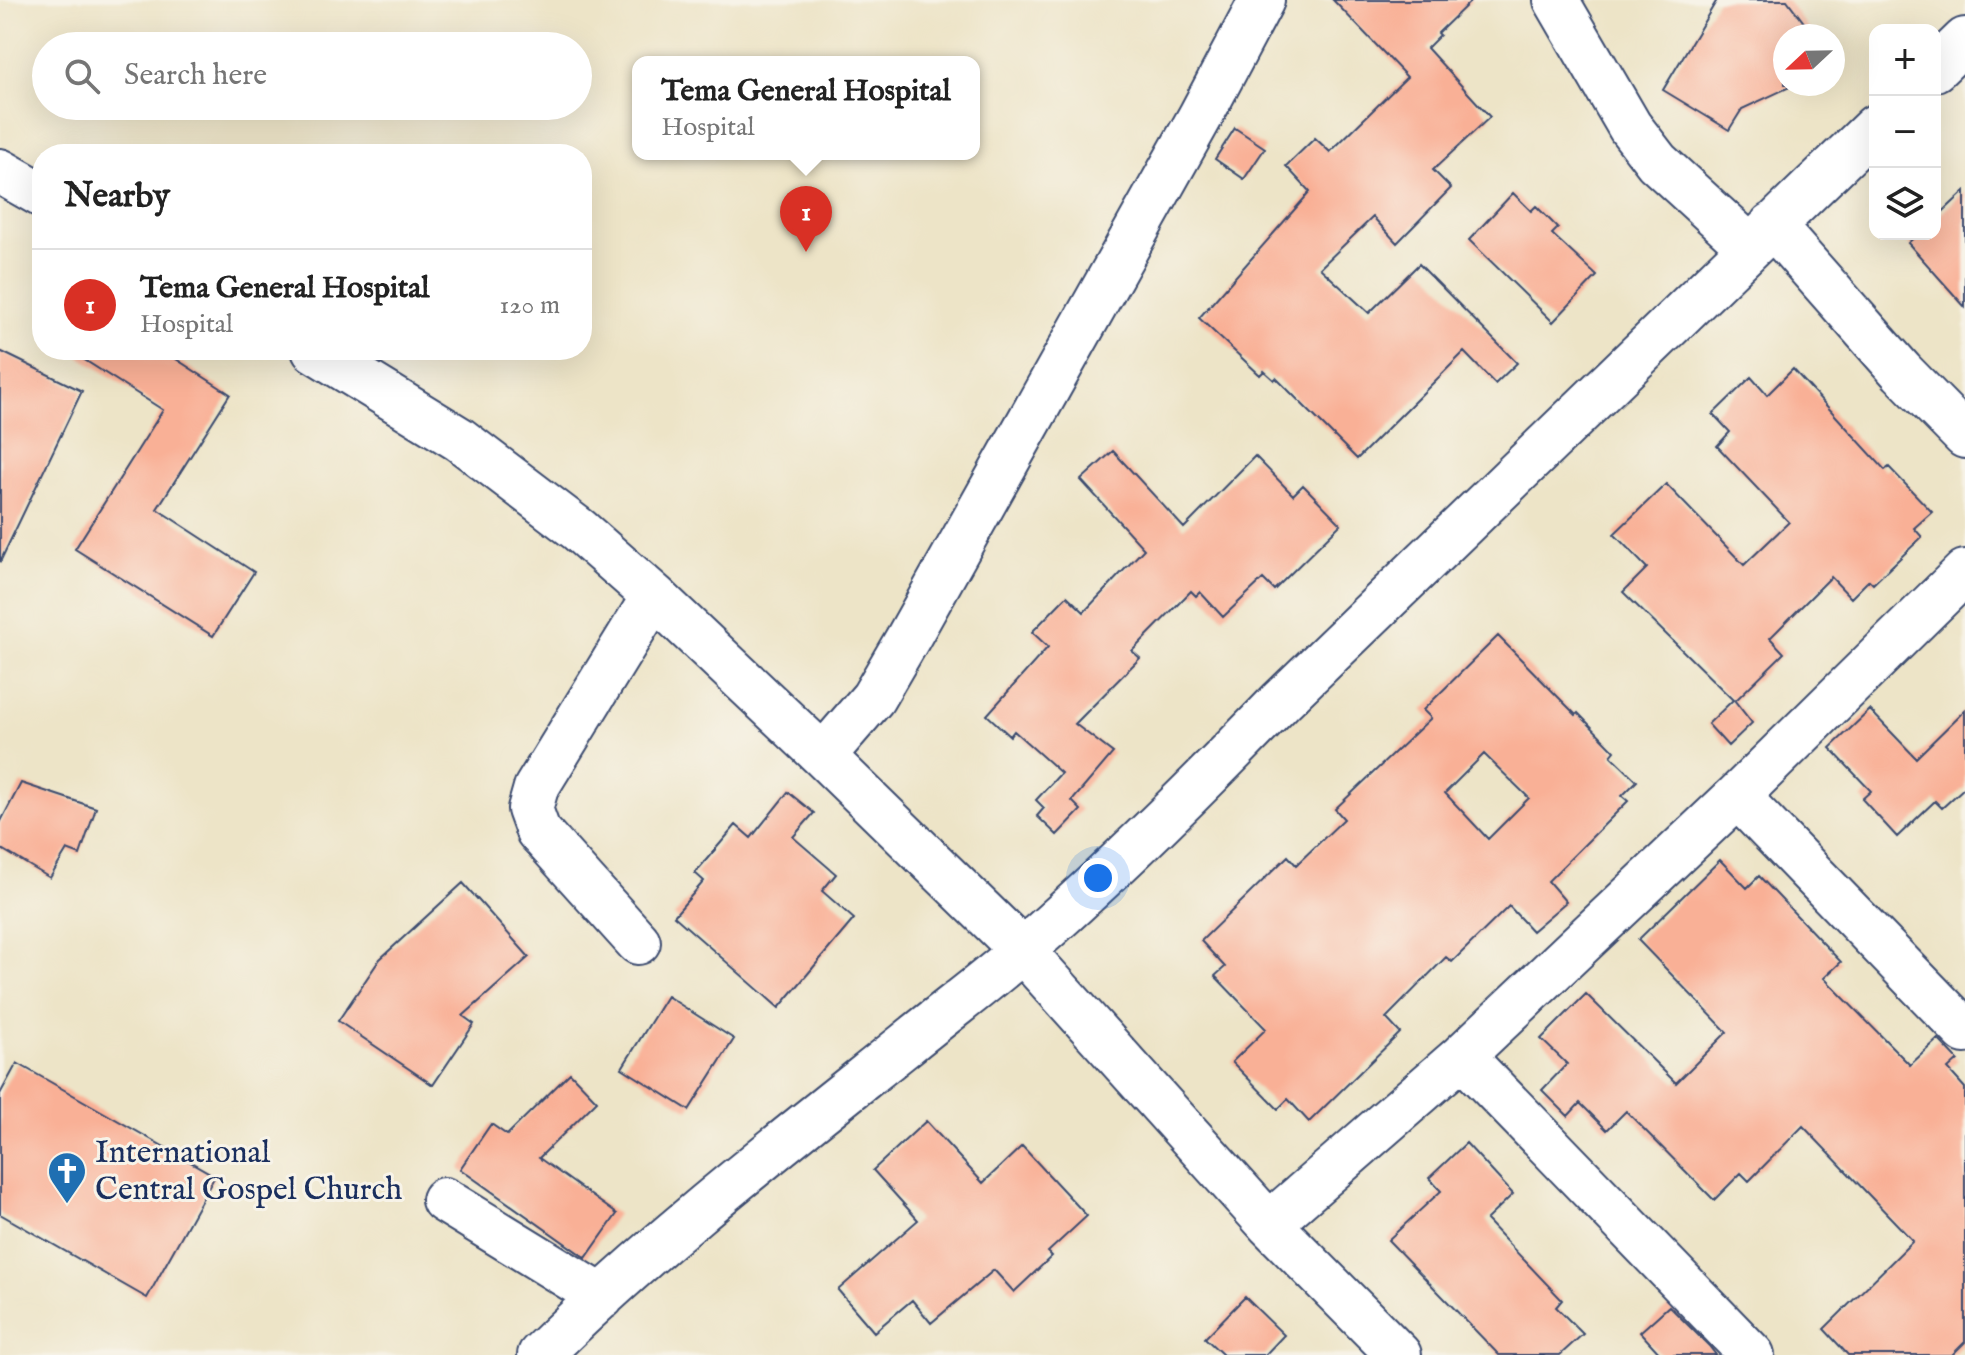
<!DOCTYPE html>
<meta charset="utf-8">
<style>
body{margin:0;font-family:"IM FELL English",serif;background:#f2f2f2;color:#222}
.controls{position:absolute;right:24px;top:24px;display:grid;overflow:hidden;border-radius:16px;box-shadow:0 8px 32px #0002}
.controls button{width:72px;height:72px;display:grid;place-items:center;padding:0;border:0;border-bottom:2px solid #e0e0e0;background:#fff;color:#222;font:40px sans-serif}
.compass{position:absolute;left:1773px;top:24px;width:72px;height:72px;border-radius:50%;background:#fff;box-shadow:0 8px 32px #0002;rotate:248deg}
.you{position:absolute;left:1098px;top:878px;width:28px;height:28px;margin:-20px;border:6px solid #fff;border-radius:50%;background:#1a73e8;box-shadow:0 0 0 12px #1a73e833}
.badge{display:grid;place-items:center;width:52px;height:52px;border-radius:50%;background:#d93025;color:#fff;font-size:26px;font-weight:700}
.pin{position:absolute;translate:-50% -66px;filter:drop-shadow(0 2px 4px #0008)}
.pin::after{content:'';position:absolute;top:42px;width:28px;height:24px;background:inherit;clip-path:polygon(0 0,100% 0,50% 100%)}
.popup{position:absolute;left:632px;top:56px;width:348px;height:104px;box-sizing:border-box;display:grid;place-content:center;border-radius:16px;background:#fff;filter:drop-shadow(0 2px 6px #0005);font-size:26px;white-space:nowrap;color:#767676}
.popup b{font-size:30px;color:#222}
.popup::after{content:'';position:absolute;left:50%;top:100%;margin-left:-16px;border:16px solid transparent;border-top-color:#fff}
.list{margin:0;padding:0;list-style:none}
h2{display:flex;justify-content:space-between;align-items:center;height:104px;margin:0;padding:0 32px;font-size:34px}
h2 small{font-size:26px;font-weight:400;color:#767676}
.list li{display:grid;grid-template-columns:52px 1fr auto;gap:24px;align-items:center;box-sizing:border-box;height:112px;padding:0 32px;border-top:2px solid #e0e0e0}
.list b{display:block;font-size:30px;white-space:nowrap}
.list p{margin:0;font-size:26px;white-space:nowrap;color:#767676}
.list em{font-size:26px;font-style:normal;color:#767676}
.icon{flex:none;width:44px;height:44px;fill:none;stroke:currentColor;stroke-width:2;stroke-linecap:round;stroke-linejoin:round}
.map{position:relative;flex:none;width:1965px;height:1355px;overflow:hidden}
.search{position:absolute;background:#fff;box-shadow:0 8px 32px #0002;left:32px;top:32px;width:560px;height:88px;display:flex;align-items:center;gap:20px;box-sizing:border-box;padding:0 28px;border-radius:44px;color:#767676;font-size:30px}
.panel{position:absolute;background:#fff;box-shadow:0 8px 32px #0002;left:32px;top:144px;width:560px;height:216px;border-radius:32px}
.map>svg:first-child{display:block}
.building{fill:#f9b096;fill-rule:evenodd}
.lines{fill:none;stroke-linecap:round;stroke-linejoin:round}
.minor-casing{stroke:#3a4a6e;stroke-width:48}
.minor{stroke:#fff;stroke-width:44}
.labels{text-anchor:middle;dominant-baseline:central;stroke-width:6;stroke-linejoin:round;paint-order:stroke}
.poi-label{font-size:32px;fill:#1b2f5e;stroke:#f7f3e8;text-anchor:start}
</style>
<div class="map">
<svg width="1965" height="1355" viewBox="0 0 1965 1355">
<rect width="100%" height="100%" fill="#f7f3e8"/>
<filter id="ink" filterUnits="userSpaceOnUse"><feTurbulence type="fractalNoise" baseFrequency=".0125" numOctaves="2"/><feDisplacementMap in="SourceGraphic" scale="16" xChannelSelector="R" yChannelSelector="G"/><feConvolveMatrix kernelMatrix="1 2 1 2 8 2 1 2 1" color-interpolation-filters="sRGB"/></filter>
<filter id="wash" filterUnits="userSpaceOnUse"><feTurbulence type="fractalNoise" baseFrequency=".006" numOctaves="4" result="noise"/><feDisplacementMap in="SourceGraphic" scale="32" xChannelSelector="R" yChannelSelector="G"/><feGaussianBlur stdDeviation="1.8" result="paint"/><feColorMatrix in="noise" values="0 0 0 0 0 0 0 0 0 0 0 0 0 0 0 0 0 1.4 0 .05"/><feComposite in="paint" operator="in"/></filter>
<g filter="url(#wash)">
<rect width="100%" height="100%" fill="#ede4c7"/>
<g id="blocks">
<path class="building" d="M1333,0H1472L1438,33L1440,35L1427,48L1490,117L1433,170L1451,188L1397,243L1373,217L1320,268L1369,313L1419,264L1517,363L1495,384L1464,352L1357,459L1276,378L1274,380L1264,371L1260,375L1199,318L1310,192L1286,166L1315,138L1330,152L1407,77Z
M1717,0H1787L1814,36H1785V84H1796L1742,109L1729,130L1663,90Z
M1235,128L1265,148L1244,179L1215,159Z
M1965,191V307L1908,243L1918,234H1935V219Z
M1513,193L1531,211L1536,206L1558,228L1552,234L1597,276L1553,322L1469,240Z
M69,350H162L230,394L157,509L254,572L213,636L75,549L163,410Z
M0,351L82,391L0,562Z
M1793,369L1885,470L1889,467L1932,512L1914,528L1922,537L1873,584L1869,580L1851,598L1831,577L1770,638L1784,653L1735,701L1752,723L1728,746L1708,724L1733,700L1623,592L1647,568L1614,534L1666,484L1744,565L1789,522L1717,446L1730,432L1713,414L1751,377L1767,395Z
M1113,451L1184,528L1255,456L1293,495L1303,485L1341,524L1274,590L1263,579L1223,617L1200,592L1196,596L1191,591L1132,651L1140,658L1075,724L1113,753L1072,801L1081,810L1057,835L1037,816L1044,808L1036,800L1061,773L1014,731L1010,736L987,715L1048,647L1032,632L1067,596L1084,612L1144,549L1081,480Z
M1498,636L1576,715L1578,713L1615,751L1611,756L1637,781L1622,796L1628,801L1548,881L1566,902L1532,931L1509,906L1452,962L1446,957L1386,1018L1400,1033L1309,1122L1288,1099L1278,1109L1232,1062L1266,1029L1215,976L1225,967L1201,941L1288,856L1296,865L1344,819L1335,809L1431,718L1423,710ZM1484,754L1529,798L1488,839L1445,793Z
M1870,710L1916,758L1965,710V787L1942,808L1935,801L1897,837L1862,799L1871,791L1830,748Z
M21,783L96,808L80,855L67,850L50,878L0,848V823Z
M788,792L814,813L793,837L836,874L822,891L854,919L779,1008L674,916L704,881L695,873L736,825L751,838Z
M1720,860L1747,888L1759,876L1841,962L1824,978L1910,1065L1938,1039L1958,1060L1948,1069L1965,1088V1342L1952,1355H1848L1824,1329L1913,1241L1803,1126L1749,1181L1741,1173L1714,1200L1626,1111L1607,1130L1580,1103L1568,1116L1542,1090L1567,1064L1541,1039L1586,994L1676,1083L1727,1032L1638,940Z
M463,883L529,957L463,1016L474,1024L433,1085L338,1021L380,959Z
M667,996L734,1039L689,1110L622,1068Z
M17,1063L215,1176L147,1298L0,1214V1094Z
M570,1073L597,1101L539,1158L617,1214L586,1258L460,1169L491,1124L507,1135Z
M926,1121L983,1183L1022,1146L1087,1216L1048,1252L1052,1256L1014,1292L994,1270L931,1323L912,1300L874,1332L838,1290L918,1220L873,1170Z
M1466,1143L1513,1194L1486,1220L1562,1300L1556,1307L1583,1334L1560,1355H1499L1388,1240L1441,1191L1429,1178Z
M1245,1297L1284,1335L1265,1355H1223L1205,1338Z
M1669,1306L1709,1346L1716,1355H1661L1640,1332Z"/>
</g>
</g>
<g filter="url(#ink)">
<use href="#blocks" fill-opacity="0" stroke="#3a4a6e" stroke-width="2"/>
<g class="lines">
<defs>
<path id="minor" d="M1556,0L1630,127L1657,162L1750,247
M1935,69L1965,40
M0,171L42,195
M1772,225L1902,372L1965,436
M314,350L459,439L579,530L654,596L823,756L1022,950L1269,1224L1399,1355
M823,756L873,698L908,638L1200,117L1262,0
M1737,796L1965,1031
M638,942L538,831L530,809L536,788L654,596
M1462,1056L1752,1355
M444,1200L602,1297
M1269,1224L1462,1056L1737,796L1965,572
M540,1355C653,1243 781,1144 905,1045C944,1013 985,983 1023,950C1113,871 1198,787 1281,701L1875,127"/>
</defs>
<use href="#minor" class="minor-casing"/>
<use href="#minor" class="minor"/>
</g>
</g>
<defs>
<symbol id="church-pin" viewBox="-11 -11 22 30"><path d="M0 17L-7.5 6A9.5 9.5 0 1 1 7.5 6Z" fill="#1f6fb2" stroke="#f7f3e8"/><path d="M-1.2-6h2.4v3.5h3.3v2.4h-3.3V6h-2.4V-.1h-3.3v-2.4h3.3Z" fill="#fff"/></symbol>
</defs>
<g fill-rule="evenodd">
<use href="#church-pin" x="45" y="1149" width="44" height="60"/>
</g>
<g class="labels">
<g class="poi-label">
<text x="95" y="1153">International<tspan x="95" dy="37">Central Gospel Church</tspan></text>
</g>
</g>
</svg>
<div class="controls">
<button>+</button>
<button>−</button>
<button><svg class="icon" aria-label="layers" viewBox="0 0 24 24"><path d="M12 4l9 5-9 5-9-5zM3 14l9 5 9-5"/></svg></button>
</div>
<svg class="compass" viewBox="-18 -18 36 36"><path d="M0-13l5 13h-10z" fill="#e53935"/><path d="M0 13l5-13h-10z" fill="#767676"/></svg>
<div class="you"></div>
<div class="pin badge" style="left:806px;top:252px">1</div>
<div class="popup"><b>Tema General Hospital</b>Hospital</div>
<div class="search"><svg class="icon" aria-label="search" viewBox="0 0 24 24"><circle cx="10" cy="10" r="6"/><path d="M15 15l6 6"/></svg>Search here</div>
<section class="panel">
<h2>Nearby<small></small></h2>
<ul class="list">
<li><span class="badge">1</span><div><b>Tema General Hospital</b><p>Hospital</p></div><em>120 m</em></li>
</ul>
</section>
</div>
